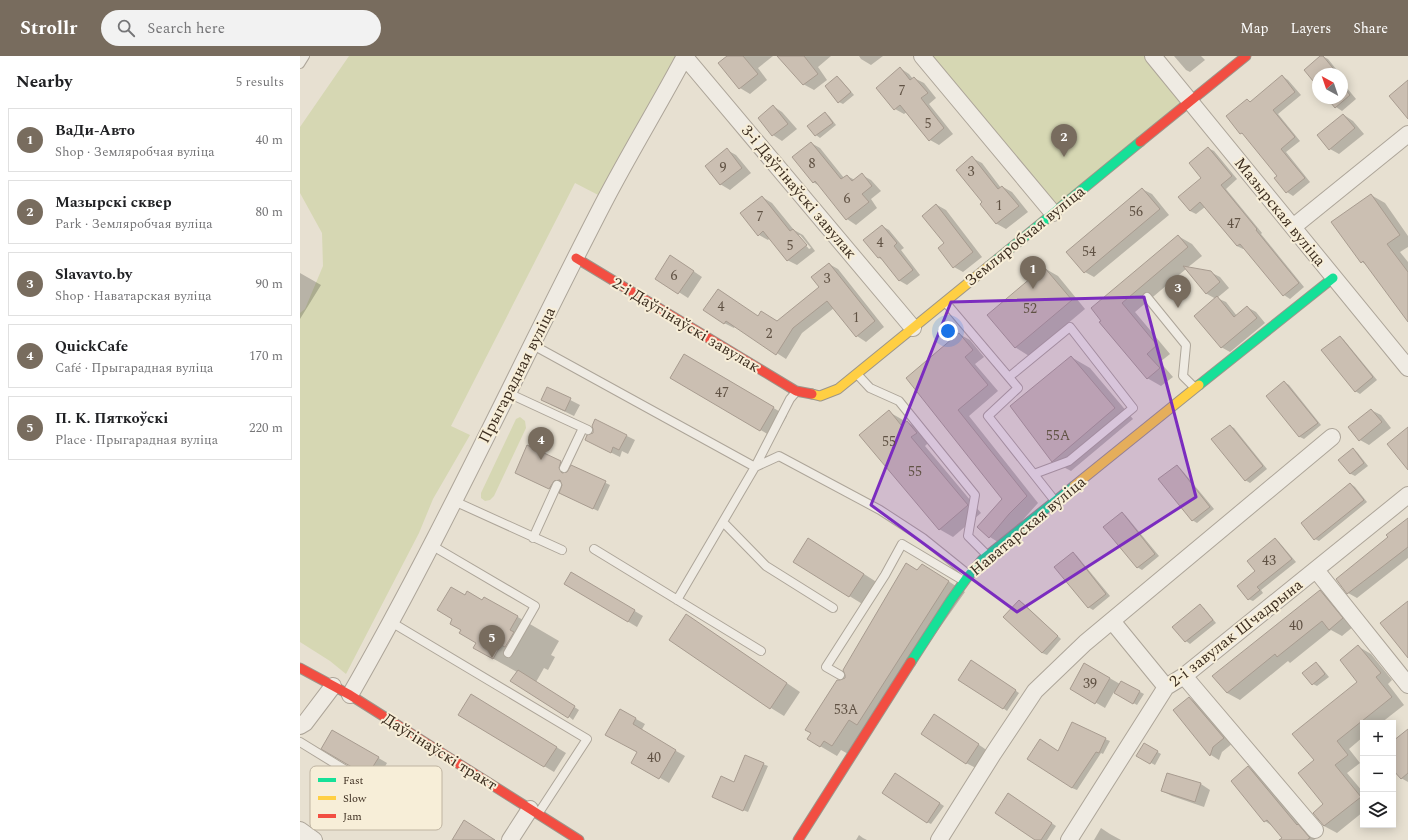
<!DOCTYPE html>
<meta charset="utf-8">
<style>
body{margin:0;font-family:Spectral,serif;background:#f2f2f2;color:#202124}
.controls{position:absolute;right:12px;bottom:12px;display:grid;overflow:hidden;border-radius:0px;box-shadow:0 2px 10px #0003}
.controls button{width:36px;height:36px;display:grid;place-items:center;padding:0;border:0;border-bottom:1px solid #e0e0e0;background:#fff;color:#202124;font:20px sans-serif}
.compass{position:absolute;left:1012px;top:12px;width:36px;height:36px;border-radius:50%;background:#fff;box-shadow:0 2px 10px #0003;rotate:320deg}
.you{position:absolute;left:648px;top:275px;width:14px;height:14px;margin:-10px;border:3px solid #fff;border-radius:50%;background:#1a73e8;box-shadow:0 0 0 6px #1a73e833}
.badge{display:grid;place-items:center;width:26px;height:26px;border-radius:50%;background:#786c5e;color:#fff;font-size:13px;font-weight:700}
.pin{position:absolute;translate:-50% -33px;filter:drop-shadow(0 1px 2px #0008)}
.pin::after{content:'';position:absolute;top:21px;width:14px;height:12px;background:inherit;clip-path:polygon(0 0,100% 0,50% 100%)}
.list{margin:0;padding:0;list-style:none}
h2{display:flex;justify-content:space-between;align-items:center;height:52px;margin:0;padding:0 16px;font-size:17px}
h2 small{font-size:13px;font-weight:400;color:#757577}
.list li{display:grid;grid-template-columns:26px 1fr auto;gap:12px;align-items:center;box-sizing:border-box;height:64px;margin:0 8px 8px;padding:0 8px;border:1px solid #e0e0e0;border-radius:0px}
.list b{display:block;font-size:15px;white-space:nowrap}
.list p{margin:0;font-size:13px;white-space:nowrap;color:#757577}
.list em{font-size:13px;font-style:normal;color:#757577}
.icon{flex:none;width:22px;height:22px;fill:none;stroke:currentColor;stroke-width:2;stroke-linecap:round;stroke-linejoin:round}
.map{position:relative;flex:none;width:1108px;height:784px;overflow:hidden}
header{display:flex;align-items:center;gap:24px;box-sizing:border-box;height:56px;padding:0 20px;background:#786c5e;color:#fff}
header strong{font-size:19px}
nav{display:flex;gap:22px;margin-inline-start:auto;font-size:14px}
.search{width:280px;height:36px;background:#f2f2f2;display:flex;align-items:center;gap:10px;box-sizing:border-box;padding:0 14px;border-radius:22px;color:#757577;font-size:15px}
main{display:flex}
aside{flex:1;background:#fff}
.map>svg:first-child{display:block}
.green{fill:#d6d7b3}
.shadow{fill:#0003;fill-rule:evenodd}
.building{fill:#cbbfb2;stroke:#a89c90}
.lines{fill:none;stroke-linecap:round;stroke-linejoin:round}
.lane-casing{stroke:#ada599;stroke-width:10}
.street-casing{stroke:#ada599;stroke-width:18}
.fast-casing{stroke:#9c958a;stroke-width:11}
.slow-casing{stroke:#9c958a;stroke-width:11}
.jam-casing{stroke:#9c958a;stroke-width:11}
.lane{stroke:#efebe3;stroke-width:8}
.street{stroke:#efebe3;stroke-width:16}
.fast{stroke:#16e098;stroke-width:9}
.slow{stroke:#ffcf43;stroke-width:9}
.jam{stroke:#f24e42;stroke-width:9}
.marked{fill:#7b2cbf;fill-opacity:0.2;stroke:#7b2cbf;stroke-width:3;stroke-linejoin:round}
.labels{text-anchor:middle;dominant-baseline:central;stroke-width:4;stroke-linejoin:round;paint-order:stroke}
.number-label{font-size:14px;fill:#605244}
.street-label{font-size:16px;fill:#3d2e20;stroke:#f7eed8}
.key{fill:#f7eed8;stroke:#bfb4a1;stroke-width:1}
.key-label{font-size:11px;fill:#3d2e20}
</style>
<header>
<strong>Strollr</strong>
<div class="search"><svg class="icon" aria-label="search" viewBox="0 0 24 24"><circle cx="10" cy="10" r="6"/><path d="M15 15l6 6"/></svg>Search here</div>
<nav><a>Map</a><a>Layers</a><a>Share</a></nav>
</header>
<main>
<aside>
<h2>Nearby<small>5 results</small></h2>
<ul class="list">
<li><span class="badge">1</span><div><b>ВаДи-Авто</b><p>Shop · Земляробчая вуліца</p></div><em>40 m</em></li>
<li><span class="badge">2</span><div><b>Мазырскі сквер</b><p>Park · Земляробчая вуліца</p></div><em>80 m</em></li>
<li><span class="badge">3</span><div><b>Slavavto.by</b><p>Shop · Наватарская вуліца</p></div><em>90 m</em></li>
<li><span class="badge">4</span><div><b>QuickCafe</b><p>Café · Прыгарадная вуліца</p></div><em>170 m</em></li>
<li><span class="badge">5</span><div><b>П. К. Пяткоўскі</b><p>Place · Прыгарадная вуліца</p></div><em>220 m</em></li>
</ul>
</aside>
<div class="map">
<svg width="1108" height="784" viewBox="0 0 1108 784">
<rect width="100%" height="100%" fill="#e7e0d1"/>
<path class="green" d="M49,0H382L304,142L275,127L151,370L170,379L133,443L119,477L46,618L30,605L0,586V257L5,253L23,210L22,177L0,137V71Z
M622,0H853L890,45L753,157Z
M220,361L225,365L226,372L194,440L190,444L185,445L181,442V437L216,363Z"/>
<path class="shadow" d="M428,0H473L458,12L467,24L450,38L440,32Z
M479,0H531L518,11L527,24L514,34L503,28Z
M559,0H583L571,9L561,3Z
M874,0H901L905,4L890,16L886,14Z
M1022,0L1028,3L1040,18H1018V29L1005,14Z
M600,12L609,18L613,23L614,22L624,27L636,42L629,48L653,78L639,89L630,84L607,56L604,58L595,53Z
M982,20L988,24L1001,39L978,58L1000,85L986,96L1010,126L993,140L987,136L975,122L978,120L946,80L941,77L947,44L951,46Z
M537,21L541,24L554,39L543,48L539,46Z
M1042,26L1056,43L1042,55L1036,51L1028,42H1042Z
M473,50L482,56L497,73L482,85L473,79L459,62Z
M525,57L529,60L536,69L520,82L516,79L509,70Z
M1044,59L1053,65L1064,78L1039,98L1030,93Z
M511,87L520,92L544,122L547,120L555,124L562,119L571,124L581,135L571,143L577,152L556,169L547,163L521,131L513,126Z
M908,92L914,95L937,123L926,133L962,177L961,178L1004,231L990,243L984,239L945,192L943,193L937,190L905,151L896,158L890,155L903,122Z
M427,94L436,99L451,117L430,134L420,128Z
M672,102L682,107L701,132L703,131L712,136L728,156L706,173L697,168L681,148L683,146Z
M842,133L852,138L869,159L794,221L785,216Z
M1071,139L1085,147L1108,180V191L1100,196L1108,206V264L1068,210L1062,206Z
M462,141L472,147L494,174L503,179L515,195L497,209L487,204L470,182L468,184L459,179ZM497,179H500L511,192L509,193Z
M637,149L646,154L682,201L663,216L654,211L645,187Z
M582,170L589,174L604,192L601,194L620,219L607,229L600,225L583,204L579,202Z
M878,180L892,188L902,200L887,212L910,216L920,221L929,232L917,242L926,246L937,260L947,251L956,256L965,267L930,296L921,291L916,243L907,238L886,213L835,256L870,298L860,306L873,321L861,330L847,322L800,267Z
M380,206L402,221L388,242L357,222Z
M529,208L538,213L584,271L566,286L557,280L534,252L502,277L486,303L435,270L434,272L424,267L418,234L458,261L477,266L520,231Z
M744,212L758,220L785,253L729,300L715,291Z
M0,217L21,229L0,263Z
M659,278L670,284L684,301L675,308L698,335L669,360L738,447L701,488L690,481L678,471L703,443L607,322Z
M1040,281L1044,284L1077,324L1060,338L1055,335Z
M385,299L487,360L474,382L372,321Z
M771,301L790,312L833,363L771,415L752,405Z
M984,326L989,329L1021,369L1004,383L1000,381L967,340Z
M247,332L280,349L274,360L251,349Z
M1071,354L1081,359L1091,372L1069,389L1060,384Z
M589,356L603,364L605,367L607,366L621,374L630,385L625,390L681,457L653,481L639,473Z
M930,370L934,372L967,413L950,427L945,424Z
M327,380L335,384L328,398L322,395L320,401L286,384Z
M228,390L265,408L262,415L264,418L268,417L272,411L310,429L298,455L265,439L262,426L258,427L254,434L220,419Z
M1053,393L1057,396L1068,410L1055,420L1051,418L1040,404Z
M877,410L881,413L914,453L897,467L892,464Z
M1051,428L1055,431L1067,446L1019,485L1015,483Z
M822,457L826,460L859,500L842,514L837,511Z
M1108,463V502L1057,542L1048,537L1090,482Z
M975,483L979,486L996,506L961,534L963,537L953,545L948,543L956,515Z
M522,491L578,527L564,549L494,506Z
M773,497L777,500L810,540L793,554L788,551Z
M618,514L639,519L665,536L550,699L541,694L537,700L520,690L547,618Z
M272,517L343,560L337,571L265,528Z
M1020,535L1032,542L1054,570L1042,580L1031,574L990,607L988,605L940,644L927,637Z
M165,540L183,545L185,542L259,585L251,599L255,601L248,614L244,612L236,626L279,654L273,664L217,616L174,592L177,586Z
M719,545L723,547L761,583L747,599L742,597L704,561Z
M900,550L904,552L916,567L890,588L886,585Z
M400,568L500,636L484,660L471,652L370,584Z
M1059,591L1071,598L1092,624L1088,628L1104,649L1081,667H1063V681L1049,693L1060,707L1047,717L1063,736V756L1037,777L1024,770V748L1015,704L1059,626Z
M1016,607L1020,610L1029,621L1017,630L1013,628Z
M676,608L719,637L707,655L703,652Z
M785,608L820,628L821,626L844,638L837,649L814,636L805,652L771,632Z
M889,642L899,648L933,687L922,696L919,704L911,699L875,654Z
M181,645L266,697L254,716L159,659Z
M320,654L345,668L341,675L385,700L369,727L333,706L339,696Z
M644,665L688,695L676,712L666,707Z
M1108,674V726L1101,722L1093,712V686Z
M33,675L87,707L77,725L23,692Z
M805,683L810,685L803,698L801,697L777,734L772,732L759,696Z
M844,688L861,698L855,709L838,700Z
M463,708L468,710L448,756L418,744Z
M948,711L958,717L1015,784H985L974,771L965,765Z
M600,721L644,750L631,768L627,766Z
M901,728L910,734L904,751L872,740L862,735Z
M712,741L756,770L747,784H737Z
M801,772L810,778L821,784H794Z
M559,779L563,782L567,784H556Z"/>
<path class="building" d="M427,0H443L458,18L439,33L418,7Z
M477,0H504L518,18L503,29Z
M1020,0H1023L1037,17L1018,18V31L1004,14Z
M600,11L610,24L614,21L628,37L621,42L644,72L629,85L600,49L594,54L576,32Z
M982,19L995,36L973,54L995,81L981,93L1005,122L986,137L974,122L977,120L942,77L940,78L926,60L947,43L950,46Z
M537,20L551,36L538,47L525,30Z
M1108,24V63L1089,40Z
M1042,29L1050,39L1035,52L1027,42H1042Z
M473,49L488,68L472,80L458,62Z
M525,56L533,67L515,80L507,70Z
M1043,58L1055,72L1029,94L1017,79Z
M511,86L541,123L547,119L552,125L562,117L572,130L562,138L569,146L546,164L515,125L513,127L492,101Z
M908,91L932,120L921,129L957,173L956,174L999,227L983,240L940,188L937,190L900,146L890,155L878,141L901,122L889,107Z
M427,92L442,112L420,129L405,110Z
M672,100L698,133L702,130L719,150L696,168L680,148L682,146L656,114Z
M842,132L860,153L784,217L766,196Z
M1071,138L1100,179L1087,188L1108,216V266L1063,205L1061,207L1031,166Z
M462,140L490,175L493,173L507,189L487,205L463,175L458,180L440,157Z
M636,148L673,196L653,212L638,192L644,187L622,160Z
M582,169L597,187L594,190L613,214L599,225L580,201L578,202L563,184Z
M878,179L888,191L822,247L857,289L847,298L860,312L847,323L799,266L801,265L791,252Z
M370,199L394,215L378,238L355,223Z
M529,207L575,265L556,281L527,245L493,272L476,299L426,265L424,268L403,254L418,233L458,260L461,255L477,265L519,231L511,221Z
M883,210L911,215L920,226L906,238Z
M744,211L772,244L715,292L687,259Z
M917,240L934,261L947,250L957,262L921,292L894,260Z
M659,277L673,294L665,301L688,329L658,354L727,440L709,458L689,482L677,471L702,443L606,322Z
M1040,280L1073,321L1055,336L1021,294Z
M384,298L474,351L460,375L370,322Z
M771,300L815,352L752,406L710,350Z
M984,325L1018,367L999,381L966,340Z
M247,331L271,342L265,355L241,344Z
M1071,353L1082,366L1059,385L1048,371Z
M589,354L601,369L607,365L617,377L611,381L668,449L639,474L559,379Z
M295,363L327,379L319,394L313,391L311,397L285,384L287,379L293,377V373L292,370Z
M930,369L963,410L945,425L911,383Z
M1108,371V414L1087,388Z
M227,389L261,405L259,412L262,417L267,416L271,409L306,425L293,453L259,437L262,429L260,424L254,425L249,433L215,417Z
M1053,392L1064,407L1050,418L1038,404Z
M877,409L910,451L892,465L858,423Z
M1050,427L1064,444L1014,484L1001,467Z
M822,456L855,498L837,512L803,471Z
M1108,462V491L1047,538L1036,523L1088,481L1086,479Z
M508,482L564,518L549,541L493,506Z
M975,482L992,503L957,531L960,534L948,544L937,530L955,515L947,505Z
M773,496L806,538L788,552L754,511Z
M606,507L617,514L622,508L649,525L557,669L549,664L532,690L524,685L520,691L507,683L511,677L505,674L537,624H540L545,622V619L543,614Z
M271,516L335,554L328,566L264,528Z
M151,531L165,539L167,535L182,544L184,541L218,560L210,574L214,576L205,591L201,589L193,603L173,592L176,587L159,577L161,574L150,568L152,563L137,554Z
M1020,534L1043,562L1029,574L1022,565L977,601L975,598L927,637L912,620Z
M719,544L758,580L742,597L703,561Z
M1108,545V602L1080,567Z
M900,548L913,564L885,586L872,571Z
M386,558L487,627L470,653L369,584Z
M1058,589L1081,617L1076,621L1092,641L1037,685L1048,699L1035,709L1061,741L1024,770L1013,757L1023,748L998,717L1014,704L992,678L1057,626L1040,604Z
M671,604L716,634L703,653L658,624Z
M1016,606L1025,618L1012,629L1002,617Z
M784,607L810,622L795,648L770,633Z
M218,614L275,650L268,662L210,625Z
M821,625L840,635L833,648L814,637Z
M171,638L257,691L244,711L158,659Z
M889,641L924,682L913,691L910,700L873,654Z
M320,653L336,662L333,668L376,694L359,723L331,707L337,696L305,679Z
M634,658L679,688L666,708L621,678Z
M772,666L806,682L799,697L796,696L772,732L727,703L740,683L758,695Z
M1108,673V717L1101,723L1093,714V685Z
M32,674L79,701L67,720L21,693Z
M844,687L858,695L850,708L836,700Z
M445,699L464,707L443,755L412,741L421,720L434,726Z
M948,710L997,769L998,768L1010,782L1008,783V784H979L982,782L967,764L964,766L931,725Z
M595,717L640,747L627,767L582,737Z
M867,717L901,727L895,746L861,735Z
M708,737L752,767L741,784H735L695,757Z
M164,764L195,784H152Z"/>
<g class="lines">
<defs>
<path id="lane" d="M0,8L5,0
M847,241L886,289L883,320L895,332
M646,247L718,332L688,360L755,445
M233,289L455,411
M557,318L570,332L599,345L675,439L668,480L686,498
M709,321L770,271L833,352L769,405L734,418
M208,337L288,374
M455,411L479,400L580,454L623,482L669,519
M264,412L283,372
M154,445L262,494
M423,466L466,510L533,552
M233,482L257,429
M131,489L235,550L208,597
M294,493L461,595
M377,544L455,411L490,343L496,336
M91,566L287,683L238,758
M540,619L526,611L585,519L602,488L664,525
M0,686L57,721"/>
<path id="street" d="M622,0L753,157
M853,0L1108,312
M385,1L613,272
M993,171L1108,78
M1016,514L1108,629
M812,565L866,631
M884,620L1015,774
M50,639C142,479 219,310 304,146C330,96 359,49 385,0
M0,670L5,667L33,630
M0,774L14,784
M210,784L230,753
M639,784L693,698L735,635L785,587L1032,381
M769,784L866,631L884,620L1108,439"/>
<path id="fast" d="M689,210L840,86
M899,329L1033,222
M611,606L651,544L666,523L682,504L774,430"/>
<path id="slow" d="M512,338L520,340L538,333L689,210
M774,430L899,329"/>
<path id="jam" d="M840,86L946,0
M276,202L496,335L512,338
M0,612L50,639L279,784
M498,784L611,606"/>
</defs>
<use href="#lane" class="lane-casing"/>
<use href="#street" class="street-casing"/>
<use href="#fast" class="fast-casing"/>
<use href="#slow" class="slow-casing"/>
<use href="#jam" class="jam-casing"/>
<use href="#lane" class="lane"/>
<use href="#street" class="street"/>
<use href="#fast" class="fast"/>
<use href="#slow" class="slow"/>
<use href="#jam" class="jam"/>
</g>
<path class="marked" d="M844,241L896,441L717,556L571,449L651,246Z"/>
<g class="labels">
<g class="number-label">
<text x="602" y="34">7</text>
<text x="628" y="67">5</text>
<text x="512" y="107">8</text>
<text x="423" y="111">9</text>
<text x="671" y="115">3</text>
<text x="547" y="142">6</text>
<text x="699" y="149">1</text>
<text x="836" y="155">56</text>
<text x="460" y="160">7</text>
<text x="934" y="167">47</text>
<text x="580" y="186">4</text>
<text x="490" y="189">5</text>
<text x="789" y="195">54</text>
<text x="374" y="219">6</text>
<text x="527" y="222">3</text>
<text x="421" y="250">4</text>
<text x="730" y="252">52</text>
<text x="556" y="261">1</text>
<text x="469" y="277">2</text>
<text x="422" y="336">47</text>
<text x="758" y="379">55А</text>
<text x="589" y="385">55</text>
<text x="615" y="415">55</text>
<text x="969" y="504">43</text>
<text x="996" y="569">40</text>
<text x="790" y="627">39</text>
<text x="546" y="653">53А</text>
<text x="354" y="701">40</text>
</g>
<g class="street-label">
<text transform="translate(499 136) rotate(50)">3-і Даўгінаўскі завулак</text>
<text transform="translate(980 156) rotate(51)">Мазырская вуліца</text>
<text transform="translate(725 180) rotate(-39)">Земляробчая вуліца</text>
<text transform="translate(386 269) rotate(31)">2-і Даўгінаўскі завулак</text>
<text transform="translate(217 319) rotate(-63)">Прыгарадная вуліца</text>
<text transform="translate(728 470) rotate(-40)">Наватарская вуліца</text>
<text transform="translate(936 577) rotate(-38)">2-і завулак Шчадрына</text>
<text transform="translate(140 696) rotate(32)">Даўгінаўскі тракт</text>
</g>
</g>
<rect x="10" y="710" width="132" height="64" rx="6" class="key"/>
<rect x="18" y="722" width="18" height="4" fill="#16e098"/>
<rect x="18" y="740" width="18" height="4" fill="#ffcf43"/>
<rect x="18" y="758" width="18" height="4" fill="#f24e42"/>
<g class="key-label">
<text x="43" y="728">Fast</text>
<text x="43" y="746">Slow</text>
<text x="43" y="764">Jam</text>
</g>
</svg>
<div class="controls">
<button>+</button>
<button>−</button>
<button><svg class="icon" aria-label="layers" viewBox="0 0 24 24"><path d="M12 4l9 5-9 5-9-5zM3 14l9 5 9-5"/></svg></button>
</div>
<svg class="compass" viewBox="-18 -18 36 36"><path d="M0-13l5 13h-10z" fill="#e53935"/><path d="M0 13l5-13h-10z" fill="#757577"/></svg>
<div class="you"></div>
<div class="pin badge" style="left:733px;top:233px">1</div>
<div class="pin badge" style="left:764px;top:101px">2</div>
<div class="pin badge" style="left:878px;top:252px">3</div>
<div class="pin badge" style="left:241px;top:404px">4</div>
<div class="pin badge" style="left:192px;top:602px">5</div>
</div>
</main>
